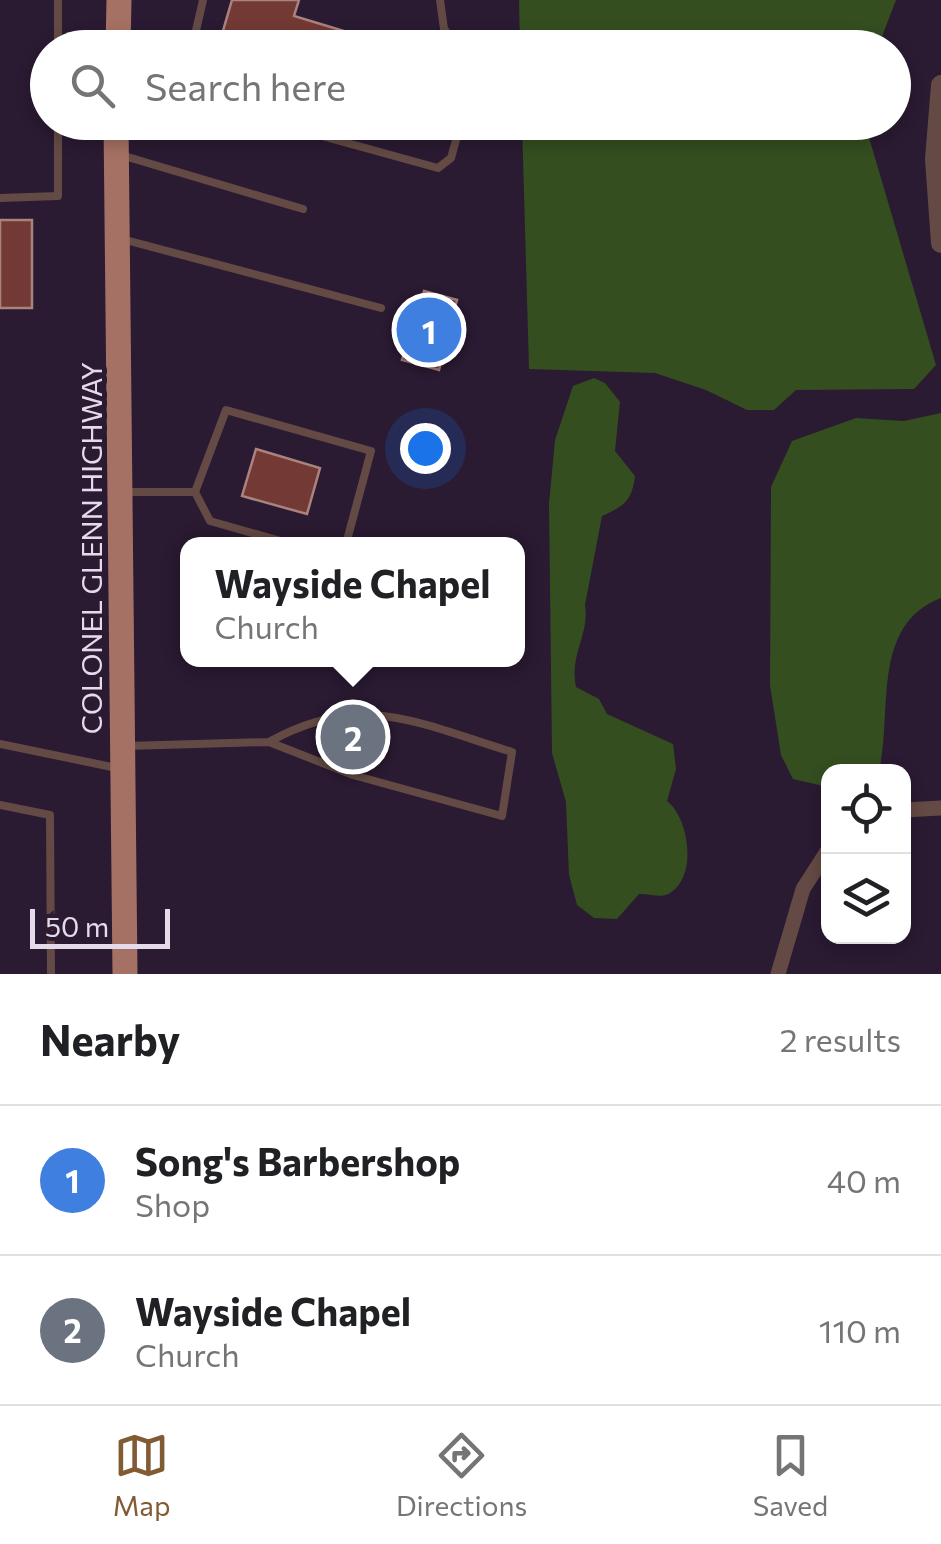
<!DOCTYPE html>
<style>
body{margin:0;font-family:Commissioner,sans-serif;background:#f2f2f2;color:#202124}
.controls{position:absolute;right:30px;bottom:30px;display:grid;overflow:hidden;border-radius:20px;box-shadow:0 5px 15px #0003}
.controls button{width:90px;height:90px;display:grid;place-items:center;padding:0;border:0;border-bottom:2px solid #e0e0e0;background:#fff;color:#202124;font:50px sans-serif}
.scale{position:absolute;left:30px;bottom:25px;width:140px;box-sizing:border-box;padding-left:10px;border:5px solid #e5daea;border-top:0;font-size:28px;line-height:35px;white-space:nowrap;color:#e5daea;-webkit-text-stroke:8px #2a1a32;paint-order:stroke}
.you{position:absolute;left:425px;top:448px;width:35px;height:35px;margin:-25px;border:8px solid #fff;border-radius:50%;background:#1a73e8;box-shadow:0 0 0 15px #1a73e833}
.badge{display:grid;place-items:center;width:65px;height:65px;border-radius:50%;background:#805b34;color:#fff;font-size:32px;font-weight:700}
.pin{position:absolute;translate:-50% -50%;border:5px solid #fff;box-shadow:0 2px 10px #0006}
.popup{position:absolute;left:180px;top:537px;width:345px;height:130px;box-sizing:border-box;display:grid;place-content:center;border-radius:20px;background:#fff;filter:drop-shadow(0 2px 8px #0005);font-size:32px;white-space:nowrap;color:#757577}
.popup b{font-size:38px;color:#202124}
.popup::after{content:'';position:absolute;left:50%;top:100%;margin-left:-20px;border:20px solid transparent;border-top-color:#fff}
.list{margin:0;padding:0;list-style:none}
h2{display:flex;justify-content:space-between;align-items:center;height:130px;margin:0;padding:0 40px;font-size:42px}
h2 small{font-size:32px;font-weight:400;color:#757577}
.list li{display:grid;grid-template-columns:65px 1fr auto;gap:30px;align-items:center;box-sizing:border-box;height:150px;padding:0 40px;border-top:2px solid #e0e0e0}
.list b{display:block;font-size:38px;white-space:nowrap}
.list p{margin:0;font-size:32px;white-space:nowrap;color:#757577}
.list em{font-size:32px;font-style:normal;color:#757577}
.icon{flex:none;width:55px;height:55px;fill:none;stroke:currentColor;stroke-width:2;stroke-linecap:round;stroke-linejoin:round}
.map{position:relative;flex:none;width:941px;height:974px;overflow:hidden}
.search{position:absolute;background:#fff;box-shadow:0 5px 15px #0003;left:30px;right:30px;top:30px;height:110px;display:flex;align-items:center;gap:25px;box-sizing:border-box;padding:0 35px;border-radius:55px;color:#757577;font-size:38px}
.sheet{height:430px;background:#fff}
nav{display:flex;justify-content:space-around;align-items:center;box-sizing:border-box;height:140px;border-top:2px solid #e0e0e0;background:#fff;font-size:28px;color:#757577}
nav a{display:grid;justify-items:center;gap:5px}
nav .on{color:#805b34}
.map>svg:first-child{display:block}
.green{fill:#344e20}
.building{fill:#733934;stroke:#aa827e;stroke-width:2.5}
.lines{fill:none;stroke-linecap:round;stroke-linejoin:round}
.service{stroke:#644a44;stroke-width:8}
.minor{stroke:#644a44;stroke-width:15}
.tertiary{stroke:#644a44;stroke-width:20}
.primary{stroke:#a67165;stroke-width:25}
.labels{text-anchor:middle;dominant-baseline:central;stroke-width:10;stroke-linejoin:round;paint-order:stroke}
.street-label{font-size:28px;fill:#e5daea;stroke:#2a1a32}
</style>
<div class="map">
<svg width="941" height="974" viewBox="0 0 941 974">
<rect width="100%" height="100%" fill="#2a1a32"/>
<path class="green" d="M519,0H896L878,47L520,48Z
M522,123H869L868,134L936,365L914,389L796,390L774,410H747L706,390L655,373L529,369Z
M594,378L605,383L620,402L615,451L635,476C632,501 624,506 602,516L585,605C590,634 569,654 576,687L599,699L607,714L673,744L676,769L667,801C689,818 698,876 670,893C662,899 649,893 639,894L617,919L594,918L577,905L569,875L566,802L552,753L549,504L555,440L573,386Z
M941,413V598C870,625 893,713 879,771L828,772V787L793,779L781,755L770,685L771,487L792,441L856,418L904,421Z"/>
<path class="building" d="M232,0H299L294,16L400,48H218Z
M386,122H439L435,137Z
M0,220H32V308H0Z
M424,291L457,300L439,370L402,360L409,337L393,333L399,310L418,315Z
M256,449L320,468L307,514L242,496Z"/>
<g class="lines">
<path class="service" d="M440,0L444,29L459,48
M58,48V0
M192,48L203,0
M271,122L438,168L451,158L461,122
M121,155L303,209
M0,198L58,196V122
M122,239L381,308
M126,492H195
M291,544L210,521L195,492L226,410L371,451L346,544
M0,744L117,768
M126,746L269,742L353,775L502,816L512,752C420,724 361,690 269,742
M0,805L50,815L51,974"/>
<path class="minor" d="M904,810L941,808
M778,974L803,889L828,850"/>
<path class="tertiary" d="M941,85L935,159L941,243"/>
<path class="primary" d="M118,48L119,0
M116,122L125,974"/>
</g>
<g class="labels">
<g class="street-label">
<text transform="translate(91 548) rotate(-90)">COLONEL GLENN HIGHWAY</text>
</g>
</g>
</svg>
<div class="controls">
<button><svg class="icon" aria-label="locate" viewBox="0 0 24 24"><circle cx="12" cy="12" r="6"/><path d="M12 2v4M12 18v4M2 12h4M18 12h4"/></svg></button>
<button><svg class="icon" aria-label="layers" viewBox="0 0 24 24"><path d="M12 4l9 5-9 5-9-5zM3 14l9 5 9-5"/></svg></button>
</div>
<div class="scale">50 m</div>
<div class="you"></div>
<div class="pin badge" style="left:429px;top:330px;background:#3f7fe0">1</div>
<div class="pin badge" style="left:353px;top:737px;background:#6b7280">2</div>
<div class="popup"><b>Wayside Chapel</b>Church</div>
<div class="search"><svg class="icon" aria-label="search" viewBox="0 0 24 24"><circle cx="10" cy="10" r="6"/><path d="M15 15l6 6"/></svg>Search here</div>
</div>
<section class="sheet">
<h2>Nearby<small>2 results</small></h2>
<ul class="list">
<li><span class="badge" style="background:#3f7fe0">1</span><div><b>Song's Barbershop</b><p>Shop</p></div><em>40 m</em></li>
<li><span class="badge" style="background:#6b7280">2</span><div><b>Wayside Chapel</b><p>Church</p></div><em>110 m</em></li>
</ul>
</section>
<nav>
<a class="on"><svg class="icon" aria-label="map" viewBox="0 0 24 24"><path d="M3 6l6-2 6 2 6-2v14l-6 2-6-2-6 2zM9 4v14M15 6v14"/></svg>Map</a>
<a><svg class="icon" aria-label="directions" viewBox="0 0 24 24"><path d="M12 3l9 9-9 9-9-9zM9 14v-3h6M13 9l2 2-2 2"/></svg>Directions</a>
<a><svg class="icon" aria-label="saved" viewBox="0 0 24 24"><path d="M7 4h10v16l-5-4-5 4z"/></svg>Saved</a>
</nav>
